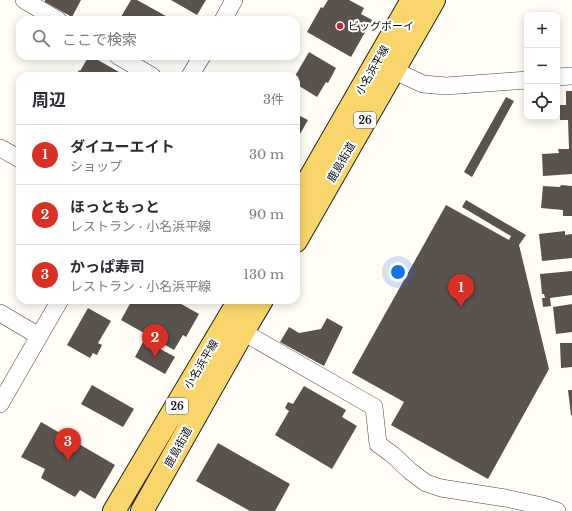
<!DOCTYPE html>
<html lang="ja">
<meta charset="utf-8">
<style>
body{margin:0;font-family:"Libre Baskerville","Noto Sans JP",serif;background:#f2f2f3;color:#2b2b33}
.controls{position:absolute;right:12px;top:12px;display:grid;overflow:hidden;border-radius:8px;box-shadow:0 2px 10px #0003}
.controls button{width:36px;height:36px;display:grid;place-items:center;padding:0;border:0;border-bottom:1px solid #e1e1e2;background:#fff;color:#2b2b33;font:20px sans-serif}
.you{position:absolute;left:398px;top:272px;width:14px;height:14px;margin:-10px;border:3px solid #fff;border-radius:50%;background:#1a73e8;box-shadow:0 0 0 6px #1a73e833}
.badge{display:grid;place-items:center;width:26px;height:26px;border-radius:50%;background:#d93025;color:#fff;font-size:13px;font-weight:700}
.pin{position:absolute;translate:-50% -33px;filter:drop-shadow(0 1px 2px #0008)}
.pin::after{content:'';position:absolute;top:21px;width:14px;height:12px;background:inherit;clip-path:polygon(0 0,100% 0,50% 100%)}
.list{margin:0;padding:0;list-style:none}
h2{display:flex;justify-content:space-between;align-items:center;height:52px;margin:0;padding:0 16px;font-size:17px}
h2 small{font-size:13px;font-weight:400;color:#7c7c81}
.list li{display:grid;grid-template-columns:26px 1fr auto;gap:12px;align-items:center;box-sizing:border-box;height:60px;padding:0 16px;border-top:1px solid #e1e1e2}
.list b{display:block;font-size:15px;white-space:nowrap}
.list p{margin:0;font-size:13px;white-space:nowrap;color:#7c7c81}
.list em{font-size:13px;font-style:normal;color:#7c7c81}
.icon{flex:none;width:22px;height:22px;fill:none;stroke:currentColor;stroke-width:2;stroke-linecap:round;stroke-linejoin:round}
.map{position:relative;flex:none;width:572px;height:511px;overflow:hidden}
.search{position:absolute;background:#fff;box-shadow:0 2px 10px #0003;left:16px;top:16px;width:284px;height:44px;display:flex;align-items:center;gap:10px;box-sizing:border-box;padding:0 14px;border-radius:12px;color:#7c7c81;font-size:15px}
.panel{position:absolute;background:#fff;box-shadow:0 2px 10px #0003;left:16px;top:72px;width:284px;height:232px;border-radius:12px}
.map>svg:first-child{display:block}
.building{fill:#5a524d}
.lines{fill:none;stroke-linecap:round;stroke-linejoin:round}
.minor-casing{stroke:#444;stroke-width:18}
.primary-casing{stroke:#222;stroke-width:24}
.minor{stroke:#fff;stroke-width:17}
.primary{stroke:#f9d66b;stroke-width:22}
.poi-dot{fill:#c4262e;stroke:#fff;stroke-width:1.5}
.labels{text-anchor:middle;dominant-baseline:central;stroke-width:4;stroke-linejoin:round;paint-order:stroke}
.shield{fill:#fff;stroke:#585858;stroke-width:1}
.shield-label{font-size:10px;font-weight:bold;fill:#111}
.poi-label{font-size:11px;fill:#111;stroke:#fff;text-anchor:start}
.street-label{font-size:11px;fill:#111;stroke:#fff}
</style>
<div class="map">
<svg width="572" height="511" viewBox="0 0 572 511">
<rect width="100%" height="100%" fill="#fffdf5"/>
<path class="building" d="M45,0H81L72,17L45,2Z
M131,0H137L173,20H119Z
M171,0H206L197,15Z
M328,0H349L364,8L361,14L372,20L351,57L307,32L321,7L323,8Z
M309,52L336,68L328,83L326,82L317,97L296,84V76H295Z
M89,56H91L119,72L117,76H76L79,70L80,71Z
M566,91H572V174L543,176L542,154L559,153L558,149H569L568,120H560V105H566Z
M506,97L514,101L472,177L464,172Z
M296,114L308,120L296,141Z
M561,185L572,186V216H563V210L541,208L543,186L560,187Z
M466,200L526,235L519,245L549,369L488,479L391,425L404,402L352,373L446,205L509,240L511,236L462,207Z
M565,231V235L572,234V258L542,261L539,234Z
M572,271V295L550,298L551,306L543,307L542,298H545L544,294H542L540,274Z
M132,300H174L199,314L186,337L183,335L174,350L121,320Z
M572,304V332L556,334L553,307Z
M88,308L111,321L98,343L102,345L97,355L93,353L90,358L67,345Z
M327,318L343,327L324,366L280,342L289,327L299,333L321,329Z
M144,340L175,357L165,374L135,357Z
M560,343H572V367L561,368Z
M92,385L134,409L123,427L81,404Z
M304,386L346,410L342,417L357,426L332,469L275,435L289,411L285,408L288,402L293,404Z
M568,390H572V415H571Z
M41,422L115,465L95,499L80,490L75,497L41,478L45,469L21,457Z
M218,443L290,484L275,511H250L196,481Z"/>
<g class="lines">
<defs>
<path id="minor" d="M24,0L58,20
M223,20L234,0
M118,56L152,76
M393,70L423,84L446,86L527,80
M190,76L202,56
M557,77L572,76
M0,148L20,159
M0,313L39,336
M243,332L374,407L378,444L393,455L410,471L426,483L441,488L505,498L542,506L557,511
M0,404L60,300"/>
<path id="primary" d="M296,202L412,0
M296,241L434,0
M114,511L239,300
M142,511L243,332L262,300"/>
</defs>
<use href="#minor" class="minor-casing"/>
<use href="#primary" class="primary-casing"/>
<use href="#minor" class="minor"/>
<use href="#primary" class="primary"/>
</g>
<circle class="poi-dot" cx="340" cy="26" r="4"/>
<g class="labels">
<g class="shield">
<rect x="354" y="112" width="22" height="16" rx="3"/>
<rect x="166" y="398" width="22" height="16" rx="3"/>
</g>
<g class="shield-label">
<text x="365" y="120">26</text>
<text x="177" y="406">26</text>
</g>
<g class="poi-label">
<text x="348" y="26">ビッグボーイ</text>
</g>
<g class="street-label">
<text transform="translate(372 70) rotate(-60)">小名浜平線</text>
<text transform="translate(341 162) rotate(-60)">鹿島街道</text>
<text transform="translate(201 364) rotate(-59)">小名浜平線</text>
<text transform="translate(178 447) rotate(-61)">鹿島街道</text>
</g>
</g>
</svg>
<div class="controls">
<button>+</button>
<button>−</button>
<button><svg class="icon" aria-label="locate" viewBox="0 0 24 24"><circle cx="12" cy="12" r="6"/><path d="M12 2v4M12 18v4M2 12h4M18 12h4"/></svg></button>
</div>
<div class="you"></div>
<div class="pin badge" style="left:461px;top:307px">1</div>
<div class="pin badge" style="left:155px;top:357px">2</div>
<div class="pin badge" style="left:68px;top:461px">3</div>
<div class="search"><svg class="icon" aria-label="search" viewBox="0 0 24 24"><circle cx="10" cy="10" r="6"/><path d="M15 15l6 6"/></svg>ここで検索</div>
<section class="panel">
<h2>周辺<small>3件</small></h2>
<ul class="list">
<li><span class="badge">1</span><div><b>ダイユーエイト</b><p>ショップ</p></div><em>30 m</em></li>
<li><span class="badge">2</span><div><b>ほっともっと</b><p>レストラン · 小名浜平線</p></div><em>90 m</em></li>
<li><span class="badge">3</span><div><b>かっぱ寿司</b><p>レストラン · 小名浜平線</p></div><em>130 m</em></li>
</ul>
</section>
</div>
